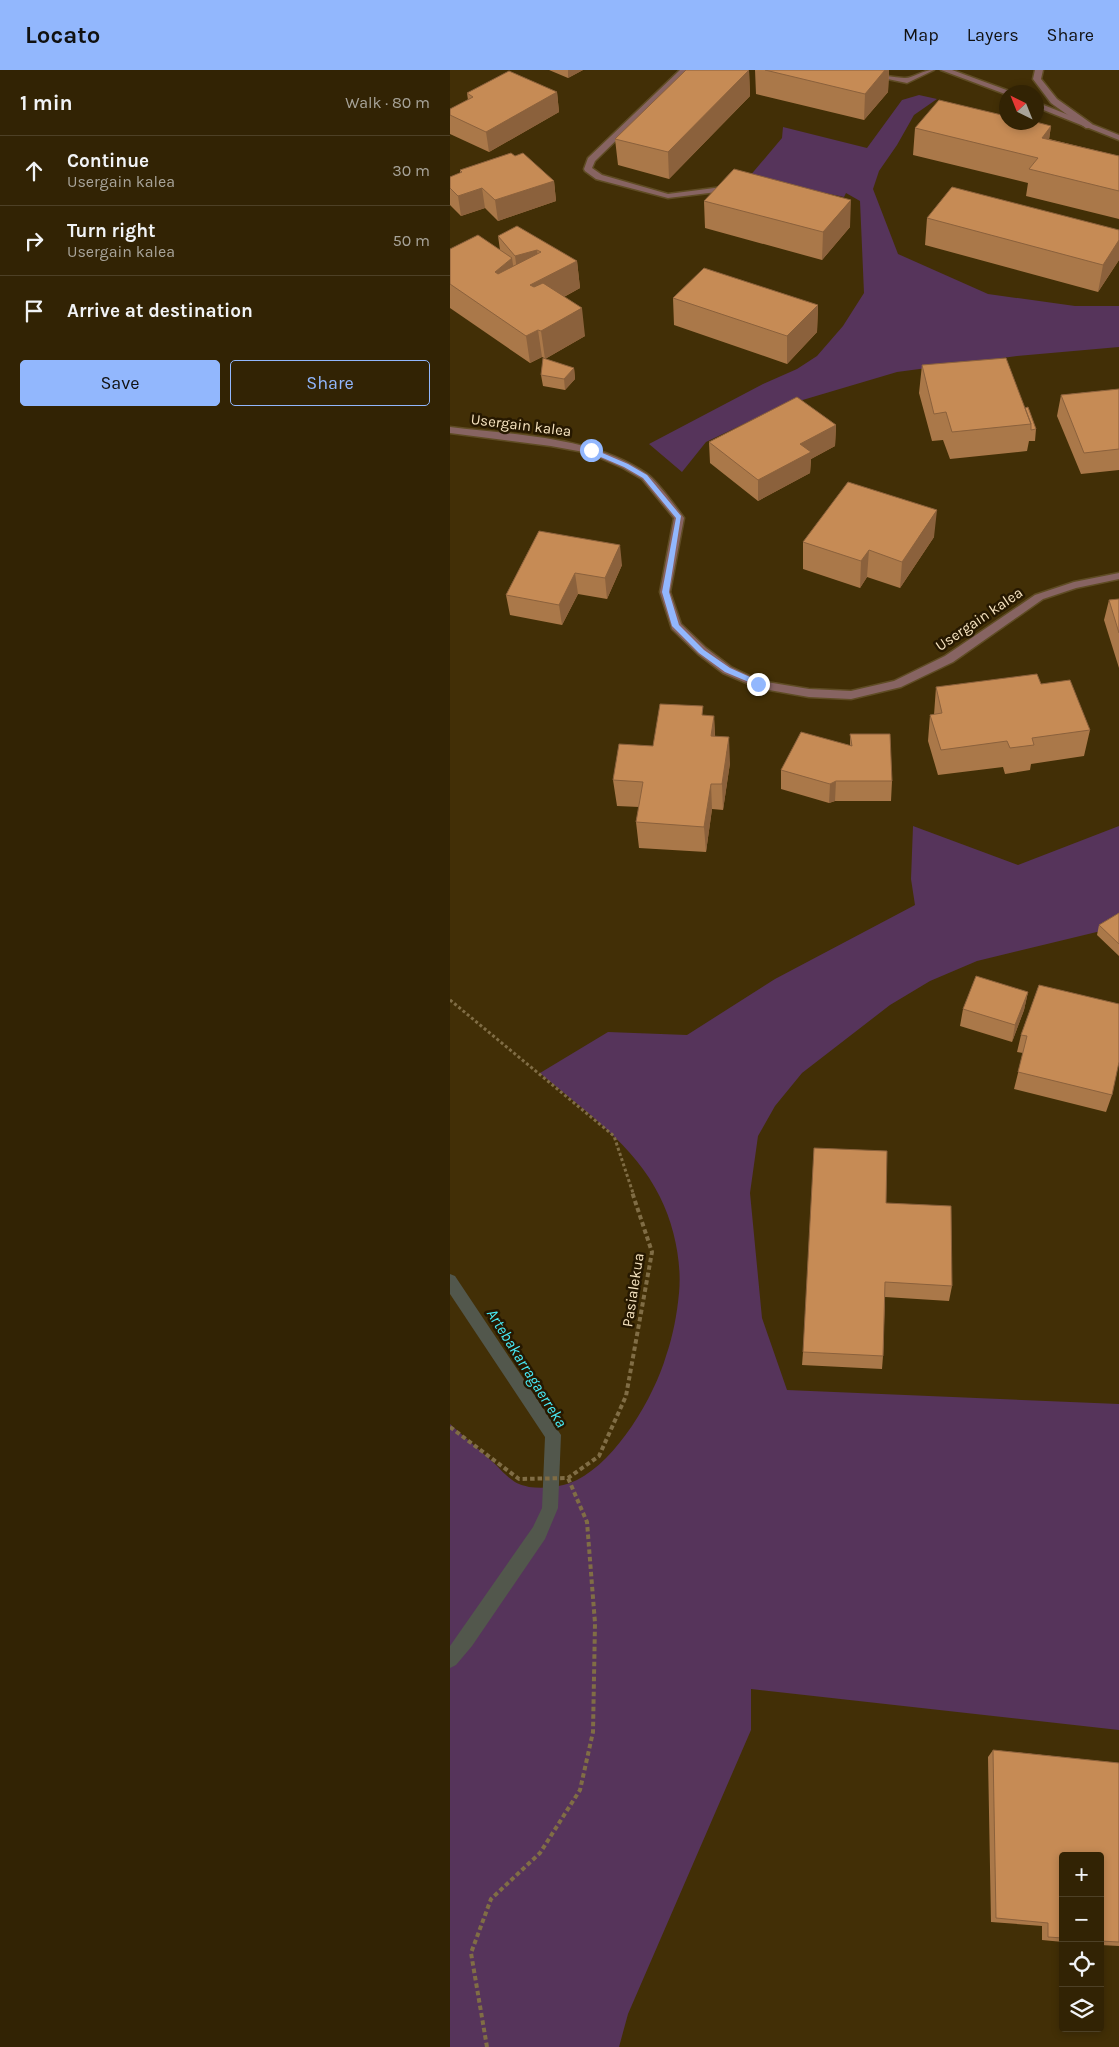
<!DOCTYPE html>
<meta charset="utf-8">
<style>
body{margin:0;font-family:Karla,sans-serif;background:#3d2f13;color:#f1f3f6}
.controls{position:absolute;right:15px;bottom:15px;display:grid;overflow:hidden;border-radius:5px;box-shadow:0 2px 8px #0003}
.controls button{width:45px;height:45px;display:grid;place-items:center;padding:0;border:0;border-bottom:1px solid #4d4026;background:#322304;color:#f1f3f6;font:25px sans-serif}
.compass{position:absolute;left:549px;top:15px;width:45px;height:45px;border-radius:50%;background:#322304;box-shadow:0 2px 8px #0003;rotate:317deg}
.stop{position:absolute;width:15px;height:15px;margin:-11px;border:4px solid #92b7fd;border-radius:50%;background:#fff}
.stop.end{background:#92b7fd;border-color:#fff;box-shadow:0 1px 5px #0008}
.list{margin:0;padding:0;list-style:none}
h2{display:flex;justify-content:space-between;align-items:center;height:65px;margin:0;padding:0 20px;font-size:21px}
h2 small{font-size:16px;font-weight:400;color:#a8a49a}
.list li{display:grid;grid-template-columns:32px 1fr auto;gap:15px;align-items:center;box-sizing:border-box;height:70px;padding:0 20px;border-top:1px solid #4d4026}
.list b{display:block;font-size:19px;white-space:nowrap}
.list p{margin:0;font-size:16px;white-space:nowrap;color:#a8a49a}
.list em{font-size:16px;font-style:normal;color:#a8a49a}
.actions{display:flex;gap:10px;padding:15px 20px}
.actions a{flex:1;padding:11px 0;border:1px solid #92b7fd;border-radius:5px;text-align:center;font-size:18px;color:#92b7fd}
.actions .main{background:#92b7fd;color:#111}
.icon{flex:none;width:28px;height:28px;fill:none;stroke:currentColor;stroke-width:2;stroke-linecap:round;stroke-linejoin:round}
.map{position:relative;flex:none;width:669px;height:1977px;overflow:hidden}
header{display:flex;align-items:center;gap:30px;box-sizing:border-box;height:70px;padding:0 25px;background:#92b7fd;color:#111}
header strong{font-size:24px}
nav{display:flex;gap:28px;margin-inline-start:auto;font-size:18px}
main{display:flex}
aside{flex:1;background:#322304}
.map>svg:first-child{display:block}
.green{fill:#56345b}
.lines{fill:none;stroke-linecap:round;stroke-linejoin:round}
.stream{fill:#52574c;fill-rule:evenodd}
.lane-casing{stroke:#5f4c24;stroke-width:3}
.street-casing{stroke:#5f4c24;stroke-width:3}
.path-far1{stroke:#806d45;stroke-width:3;stroke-dasharray:3 2.5;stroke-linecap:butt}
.path{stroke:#806d45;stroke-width:4;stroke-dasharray:4.5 3;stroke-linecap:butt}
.lane{fill:#876462;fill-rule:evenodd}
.street{fill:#876462;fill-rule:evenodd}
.wall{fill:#aa7849}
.shaded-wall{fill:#8b613c}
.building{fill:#c68b55;stroke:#8b613c}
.route{fill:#92b7fd}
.labels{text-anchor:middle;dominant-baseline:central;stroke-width:5;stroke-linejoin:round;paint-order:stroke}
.street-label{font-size:15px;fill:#f7e4c0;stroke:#261800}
.water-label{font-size:16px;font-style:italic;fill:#48ebf7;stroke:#261800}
</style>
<header>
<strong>Locato</strong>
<nav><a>Map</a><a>Layers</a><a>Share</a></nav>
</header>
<main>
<aside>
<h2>1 min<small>Walk · 80 m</small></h2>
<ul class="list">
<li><svg class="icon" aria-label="ahead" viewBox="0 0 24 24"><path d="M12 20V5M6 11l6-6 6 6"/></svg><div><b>Continue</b><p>Usergain kalea</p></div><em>30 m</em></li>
<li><svg class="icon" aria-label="right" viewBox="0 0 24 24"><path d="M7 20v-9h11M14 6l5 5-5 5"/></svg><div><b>Turn right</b><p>Usergain kalea</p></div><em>50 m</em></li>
<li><svg class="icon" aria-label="arrive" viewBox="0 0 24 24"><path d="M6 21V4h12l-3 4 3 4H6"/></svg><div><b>Arrive at destination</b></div></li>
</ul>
<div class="actions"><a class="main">Save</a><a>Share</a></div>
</aside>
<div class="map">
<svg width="669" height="1977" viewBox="0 0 669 1977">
<rect width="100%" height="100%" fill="#422f06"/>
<path class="green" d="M469,25L487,29L464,45L447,75L429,101L423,119L448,184L538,224L625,236H669V277L567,286L447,302L329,337L256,372L232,402L199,374L313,314L347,299L367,286L393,256L414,223L410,131L396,123L394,127L375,123L370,125L299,107L332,68L333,57L417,78L452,30Z
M463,756L568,795L669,756V851L655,860L527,891L480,911L440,935L352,1003L325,1036L308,1066L300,1123L312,1248L337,1320L669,1334V1660L301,1619V1660L178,1944L169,1977H0V1354C15,1367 30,1381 45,1394C51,1400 58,1408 65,1412C68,1414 75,1416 79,1417C95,1419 113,1417 127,1410C167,1390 204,1327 216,1286C223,1266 227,1244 229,1223C232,1192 224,1155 210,1127C185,1075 133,1040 90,1003L158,962L237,965L325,909L465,835L461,809Z"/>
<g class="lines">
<path class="stream" d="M0,1204L5,1206L111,1365L108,1438L95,1469L22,1576L6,1595L0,1598V1576L83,1457L92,1438L95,1367L0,1224Z"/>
<defs>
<path id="lane" d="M585,0H593L591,9L607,29L642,54V58H636L601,33L583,9Z"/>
<path id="street" d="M230,0H238L145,91L142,98L152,105L218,124L280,116L284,118L283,120L218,128L146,109L135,101L134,99L138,88Z
M394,0C415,0 433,7 454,8C462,9 472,0 484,0L457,13Z
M491,0H502L562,22L555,24Z
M586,32L669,65V70L586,37Z
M0,357C63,365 143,366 197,404C207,411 226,437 234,448L220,522L231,554L256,578L281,597L310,611L359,619L401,621L444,611L495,586L585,525L624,512L669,503V509L626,518L593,529L503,592L451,617L401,629L359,627L308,618L273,603L248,584L222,559L210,522L224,448L192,409L173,398L139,383L101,376L0,363Z"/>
</defs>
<use href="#lane" class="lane-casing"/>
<use href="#street" class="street-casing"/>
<path class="path-far1" d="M0,930L164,1066L183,1123"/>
<path class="path" d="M0,1357L69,1409L118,1408L149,1386L176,1326L202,1182L182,1122
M37,1977L21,1883L41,1829L90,1783L130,1720L143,1662L145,1553L137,1452L118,1408"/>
<use href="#lane" class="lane"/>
<use href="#street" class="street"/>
</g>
<path class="wall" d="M99,0H133L118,8Z
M299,0L300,26L219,109L168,95L165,69Z
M305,0H439L438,22L414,50L306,24Z
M107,22L109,42L39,82L0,64V39L18,30L17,23Z
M601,56L599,69L669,86V149L576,126L578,113L463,85L465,58Z
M65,86L104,111L106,131L48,151L35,138L11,146L0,135V107L10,103V100Z
M254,131L400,157L372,190L255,158Z
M477,148L669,160V190L648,222L475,175Z
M48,166L127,191L130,218L114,227L135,266L95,289L124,298L125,309L115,320L93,316L91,305L94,288L92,287L80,293L0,238V179L50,180Z
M223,228L368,235L367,262L337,294L224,255Z
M472,295L575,338L586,359L585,371H579L577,381L500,389L493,370L482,371L469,323Z
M669,319V400L631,404L607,346L611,325Z
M386,355L385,376L361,389L360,403L308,431L260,393L259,372Z
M89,461L172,495L157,529L128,524L112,555L60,545L56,525Z
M484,467L450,518L417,507L410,518L353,499V472Z
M669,529V598L654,550L659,530Z
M591,614L640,660L634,686L581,694L580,700L555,704L553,697L488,705L478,671L480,645H484L486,617Z
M254,646H264L265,666L280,693L273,740L262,739L256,782L189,778L186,752L189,737L167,736L163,710Z
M400,664L442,711L441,731H385L379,733L331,719V700L400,675Z
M669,843V886L647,865L649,855Z
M589,915L662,1025L656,1042L564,1019L573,983L567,982L571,965Z
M578,922L574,940L562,972L510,956L513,939Z
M436,1133L502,1216L499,1231L435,1227L433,1286L432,1299L352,1295L353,1282Z
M543,1680L669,1693V1876L650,1875V1786H613V1872L592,1870V1856L541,1852L538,1687Z"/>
<path class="shaded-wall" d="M118,0H133L118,8Z
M299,0L300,26L219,109L218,82Z
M435,0H439L438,22L414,50L415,24Z
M107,22L109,42L39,82L36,62Z
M601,56L597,83L592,68Z
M104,111L106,131L48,151L45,130Z
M32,118L35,138L11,146L8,126Z
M401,130L400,157L372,190L373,162Z
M669,170V190L648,222L653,195Z
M87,180L91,207L69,214L65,186Z
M62,188L66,215L45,202Z
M127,191L130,218L84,243L80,215Z
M368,235L367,262L337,294V266Z
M132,238L135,266L95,289L91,261Z
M88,260L92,287L80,293L76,266Z
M124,298L125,309L115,320L114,309Z
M386,355L385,376L361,389L360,403L308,431V410L350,374Z
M487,440L484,467L450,518L452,492Z
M170,475L172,495L157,529L155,508Z
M419,480L417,507L410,518L411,491Z
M125,503L128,524L112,555L109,535Z
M264,646L265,672L261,666Z
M279,667L280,693L273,740L272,714Z
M386,711L385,731L379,733L380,714Z
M261,714L262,739L256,782L254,757Z
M578,922L574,940L562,972L565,955Z"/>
<path class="building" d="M236,0H299L218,82L165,69Z
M315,0H435L415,24Z
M59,1L107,22L36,62L0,45V39L23,27L17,23Z
M489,30L556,46V52H586L601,56L592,68L669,86V121L579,99L588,88L465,58Z
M61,83L65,86L73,83L104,111L45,130L32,118L8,126L0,118V107L12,102L10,100Z
M284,99L401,130L373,162L254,131Z
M502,117L669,160V170L653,195L477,148Z
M67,156L127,191L80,215L84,217L93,213L132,238L91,261L88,260L76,266L0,214V179L28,165L62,188L45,202L48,204L91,182L87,180L65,186L48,166Z
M254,198L368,235L337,266L223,228Z
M93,288L124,298L114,309L91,305Z
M556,288L581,354L502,362L496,342L484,344L472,295Z
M669,319V379L634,383L611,325Z
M347,327L386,355L350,374L361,382L308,410L259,372Z
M578,337L586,359L581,360V354L575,338Z
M398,412L487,440L452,492L419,480L411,491L353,472Z
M89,461L170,475L155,508L125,503L109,535L56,525Z
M669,529V563L659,530Z
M587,604L591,614L620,610L640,660L582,668L584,675L560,678L557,671L491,680L480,645L492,643L486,617Z
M210,634L253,636L252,645L264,646L261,666L279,667L272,714H261L254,757L186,752L193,712L163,710L169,674L203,676Z
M351,662L402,676L400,664H440L442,711H386L380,714L331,700Z
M669,843V874L649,855Z
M526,906L578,922L565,955L513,939Z
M589,915L669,934V992L662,1025L568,1002L577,966L571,965Z
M364,1078L437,1081L436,1133L501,1136L502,1216L435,1212L433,1286L353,1282Z
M543,1680L669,1693V1872L650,1871V1786H613V1868L598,1867V1853L546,1848Z"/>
<path class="route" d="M139,379H143L178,394L197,405L231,446L219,522L229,555L254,580L280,598L311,612V615H306L275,602L249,583L222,556L212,522L226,448L193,408L174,397L139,382Z"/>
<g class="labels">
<g class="street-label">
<text transform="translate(71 355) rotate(7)">Usergain kalea</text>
<text transform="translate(529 549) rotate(-34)">Usergain kalea</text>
<text transform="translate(183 1220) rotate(-81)">Pasialekua</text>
</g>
<g class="water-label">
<text transform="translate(77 1298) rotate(58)">Artebakarragaerreka</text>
</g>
</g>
</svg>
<div class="controls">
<button>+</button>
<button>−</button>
<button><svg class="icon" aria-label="locate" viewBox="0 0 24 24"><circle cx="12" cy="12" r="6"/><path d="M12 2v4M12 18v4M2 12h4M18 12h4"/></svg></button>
<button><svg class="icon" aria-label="layers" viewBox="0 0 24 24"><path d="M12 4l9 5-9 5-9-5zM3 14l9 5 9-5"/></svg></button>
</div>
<svg class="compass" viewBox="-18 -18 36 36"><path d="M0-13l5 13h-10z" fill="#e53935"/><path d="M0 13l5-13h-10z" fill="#a8a49a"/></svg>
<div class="stop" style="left:141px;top:380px"></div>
<div class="stop end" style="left:308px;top:614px"></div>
</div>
</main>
